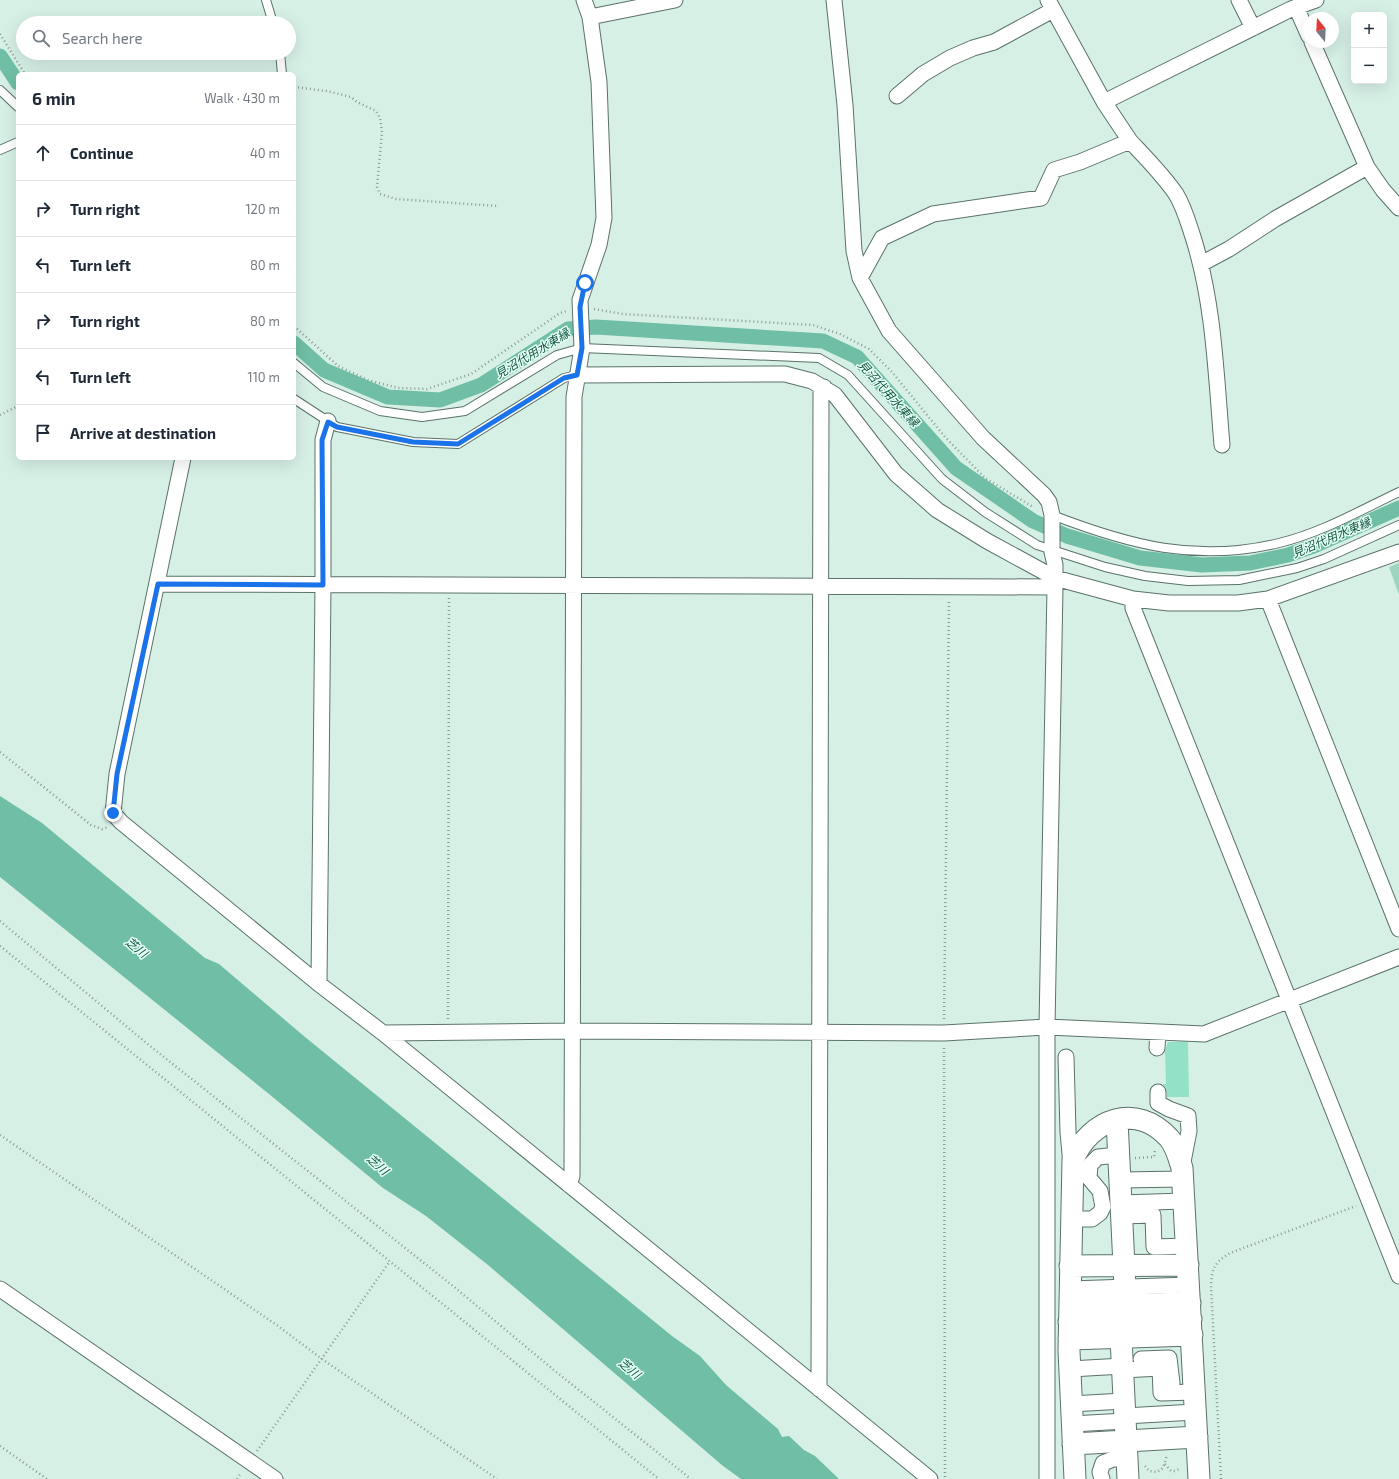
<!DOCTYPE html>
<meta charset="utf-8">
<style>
body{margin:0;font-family:"Exo 2","Noto Sans JP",sans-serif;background:#f6f6f7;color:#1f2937}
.controls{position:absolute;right:12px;top:12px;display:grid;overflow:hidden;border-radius:6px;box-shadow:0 4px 16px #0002}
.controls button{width:36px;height:36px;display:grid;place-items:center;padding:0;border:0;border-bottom:1px solid #e0e1e3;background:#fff;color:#1f2937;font:20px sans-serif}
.compass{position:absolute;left:1303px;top:12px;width:36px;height:36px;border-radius:50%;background:#fff;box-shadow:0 4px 16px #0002;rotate:342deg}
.stop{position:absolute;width:12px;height:12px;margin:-9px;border:3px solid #1a73e8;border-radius:50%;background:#fff}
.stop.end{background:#1a73e8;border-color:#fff;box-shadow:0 1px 4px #0008}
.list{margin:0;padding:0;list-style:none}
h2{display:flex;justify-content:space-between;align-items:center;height:52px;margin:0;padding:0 16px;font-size:17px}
h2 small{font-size:13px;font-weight:400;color:#747a83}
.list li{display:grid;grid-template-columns:26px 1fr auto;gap:12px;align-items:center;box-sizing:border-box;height:56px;padding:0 16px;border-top:1px solid #e0e1e3}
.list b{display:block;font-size:15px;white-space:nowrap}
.list em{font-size:13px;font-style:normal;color:#747a83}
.icon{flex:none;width:22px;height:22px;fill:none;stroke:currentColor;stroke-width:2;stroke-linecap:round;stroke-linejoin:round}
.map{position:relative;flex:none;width:1399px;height:1479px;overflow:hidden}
.search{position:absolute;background:#fff;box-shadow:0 4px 16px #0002;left:16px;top:16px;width:280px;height:44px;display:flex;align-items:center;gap:10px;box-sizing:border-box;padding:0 14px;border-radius:22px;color:#747a83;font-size:15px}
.panel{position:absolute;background:#fff;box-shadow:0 4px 16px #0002;left:16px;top:72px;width:280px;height:388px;border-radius:6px}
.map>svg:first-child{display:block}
.green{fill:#9fd4c1}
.water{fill:#70bea5}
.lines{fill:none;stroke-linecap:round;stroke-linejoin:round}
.canal{stroke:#70bea5;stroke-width:15}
.building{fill:#93e2c8}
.lane-casing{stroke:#5b7269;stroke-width:10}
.street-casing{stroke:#5b7269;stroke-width:17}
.secondary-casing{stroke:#5b7269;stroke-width:23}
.path{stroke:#899c95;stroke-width:2.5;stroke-dasharray:1 3;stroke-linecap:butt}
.lane{stroke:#fff;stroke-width:8}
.street{stroke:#fff;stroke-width:15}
.secondary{stroke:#fff;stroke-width:21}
.route{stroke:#1a73e8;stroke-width:5}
.labels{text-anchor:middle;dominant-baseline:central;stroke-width:3;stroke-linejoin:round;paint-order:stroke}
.water-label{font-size:12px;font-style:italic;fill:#165645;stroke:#e3fef4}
</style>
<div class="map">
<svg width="1399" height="1479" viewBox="0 0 1399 1479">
<rect width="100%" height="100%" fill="#d6f0e6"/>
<path class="green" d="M1399,563V595L1389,567Z"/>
<path class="water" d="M0,796L42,823L205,958L219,964L305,1037L672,1336L700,1356L726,1385L778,1429L782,1437L789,1436L804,1450L815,1456L839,1479H741L723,1466L488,1265L426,1216L383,1188L269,1094L0,877Z"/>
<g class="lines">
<path class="canal" d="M0,56L18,83
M294,343L324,370L388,397L440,400L481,385L568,329L596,327L823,341L857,357L956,468L1033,521L1067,536L1140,558L1202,565L1250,563L1288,555L1314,546L1399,508"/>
</g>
<path class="building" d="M1168,1042H1188L1189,1097H1167L1166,1088L1163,1084H1166L1165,1051Z"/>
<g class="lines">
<defs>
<path id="lane" d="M266,0L273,23
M280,53L282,74
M0,90L18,107
M0,150L18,142
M294,363L323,387L380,411L422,417L465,411L557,355L582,348L819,358L848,375L942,479L985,512L1037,545L1105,567L1145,576L1188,581L1239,580L1297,568L1324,559L1399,525
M294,399L337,427L413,442L458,444L564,378L577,375
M1052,515C1130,545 1196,563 1279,543C1321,533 1361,510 1399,492"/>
<path id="street" d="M834,0L845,105L854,251L860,278L889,331L983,438L1044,495L1049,502L1052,515V552L1055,565V587L1047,1027V1479
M1239,0L1253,28
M1296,7L1309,36
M590,17L675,0
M1312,42L1367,167L1383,190L1399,208
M897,96L923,74L950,58L973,48L994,42L1053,10
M1104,102L1291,9L1316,0
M1130,141C1146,158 1163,175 1176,194C1184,207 1188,222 1193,237C1214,303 1216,375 1222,445
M1201,264L1229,249L1275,219L1367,167
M860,278L882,238L933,214L1041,198L1054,170L1080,162L1130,141L1104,102L1048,0
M577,375L785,374L812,381L835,395L896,474L937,510L987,541L1055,578L1133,599L1169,603H1238L1268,599L1399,929
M183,458L117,774L113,813L121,822L319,984L383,1033L930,1479
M158,584L1055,587
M1133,599V608L1399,1276
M1268,599L1399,552
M319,984L323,585V440L328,421
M383,1033L572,1031L944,1033L1047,1027L1204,1034L1399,957
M1157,1048L1158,1032
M1066,1057L1068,1132L1071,1165
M1158,1092V1103L1169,1109L1188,1116L1189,1131L1182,1167
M1120,1180L1183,1179
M569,1185L572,1176L574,397L582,348L580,300L599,245L604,218L599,82L590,17L584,0
M1121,1203L1184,1201
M1122,1216L1153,1215L1154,1247L1187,1246
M1071,1219H1092L1100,1213L1103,1207L1100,1191L1089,1178L1090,1165L1098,1157L1119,1155
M0,1289L275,1479
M1070,1289L1189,1285
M1141,1359L1169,1358L1172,1383
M1070,1369L1123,1366
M1123,1370L1160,1368L1161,1393L1194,1392
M819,1389L821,393L824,387
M1071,1404L1124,1401
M1125,1416L1195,1412
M1072,1424L1125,1421
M1102,1479L1100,1472L1103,1463L1113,1459H1127"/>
<path id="secondary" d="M1117,1120L1125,1287
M1070,1266L1188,1265
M1070,1306L1190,1303
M1069,1322L1191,1319
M1121,1338L1128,1479
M1069,1339L1192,1335
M1073,1444L1197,1437
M1075,1479L1069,1351L1073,1160C1090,1119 1136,1102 1169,1138C1176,1146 1179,1158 1182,1168L1199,1479"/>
</defs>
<use href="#lane" class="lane-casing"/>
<use href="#street" class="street-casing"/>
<use href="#secondary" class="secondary-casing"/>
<path class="path" d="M0,34L25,74
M294,87L327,91L351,97L357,102L376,111L380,118L382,132L377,187L380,194L396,199L498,206
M594,309L623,314L813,325L840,334L869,349L892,372L945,437L985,478L1033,507
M294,326L338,366L368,380L398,388L427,389L471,374L560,313L567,311
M0,415L18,406
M0,752L91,825L102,829L108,827
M0,921L150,1046L453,1286L555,1371L691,1479
M0,946L659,1479
M448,1019L449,598
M944,1019L949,600
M944,1048L945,1477
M0,1135L278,1326L322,1359L497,1479
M1135,1158L1154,1157L1155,1149
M0,1446L47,1479
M257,1451L390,1261
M1165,1464L1171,1471H1175L1181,1468
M1145,1466L1149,1471L1157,1472L1163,1468L1167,1455
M237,1479L241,1473
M1221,1479L1211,1286C1212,1268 1214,1263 1230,1253L1356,1206"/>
<use href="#lane" class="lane"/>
<use href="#street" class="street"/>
<use href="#secondary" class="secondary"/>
</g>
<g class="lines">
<path class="route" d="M113,813L117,774L158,584L323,585L322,440L328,422L337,427L413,442L458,444L564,378L577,375L582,348L580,307L585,283"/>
</g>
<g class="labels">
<g class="water-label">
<text transform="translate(532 353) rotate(-31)">見沼代用水東縁</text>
<text transform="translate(889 393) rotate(48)">見沼代用水東縁</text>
<text transform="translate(1331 537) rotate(-23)">見沼代用水東縁</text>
<text transform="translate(137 947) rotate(39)">芝川</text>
<text transform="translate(378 1164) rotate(42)">芝川</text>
<text transform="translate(630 1368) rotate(39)">芝川</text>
</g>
</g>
</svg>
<div class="controls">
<button>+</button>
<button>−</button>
</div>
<svg class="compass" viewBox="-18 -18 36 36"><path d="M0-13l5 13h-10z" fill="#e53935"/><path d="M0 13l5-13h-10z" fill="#747a83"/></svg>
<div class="stop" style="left:585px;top:283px"></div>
<div class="stop end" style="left:113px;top:813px"></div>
<div class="search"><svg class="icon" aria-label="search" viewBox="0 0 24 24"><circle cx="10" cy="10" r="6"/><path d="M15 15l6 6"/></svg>Search here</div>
<section class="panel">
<h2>6 min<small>Walk · 430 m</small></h2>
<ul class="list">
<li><svg class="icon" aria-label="ahead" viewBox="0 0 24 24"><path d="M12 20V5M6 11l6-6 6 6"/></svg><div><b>Continue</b></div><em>40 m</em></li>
<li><svg class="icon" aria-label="right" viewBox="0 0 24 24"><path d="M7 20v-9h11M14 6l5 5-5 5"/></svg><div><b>Turn right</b></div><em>120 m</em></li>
<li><svg class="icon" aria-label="left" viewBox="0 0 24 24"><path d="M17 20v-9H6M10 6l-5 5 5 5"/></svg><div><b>Turn left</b></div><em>80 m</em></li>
<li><svg class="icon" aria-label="right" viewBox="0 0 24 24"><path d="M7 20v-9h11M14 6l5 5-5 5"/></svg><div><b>Turn right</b></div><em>80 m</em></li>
<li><svg class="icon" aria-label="left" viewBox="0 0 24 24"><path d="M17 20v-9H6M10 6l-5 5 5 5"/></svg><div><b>Turn left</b></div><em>110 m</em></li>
<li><svg class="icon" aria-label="arrive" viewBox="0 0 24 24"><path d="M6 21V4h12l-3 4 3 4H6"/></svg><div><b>Arrive at destination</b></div></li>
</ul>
</section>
</div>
